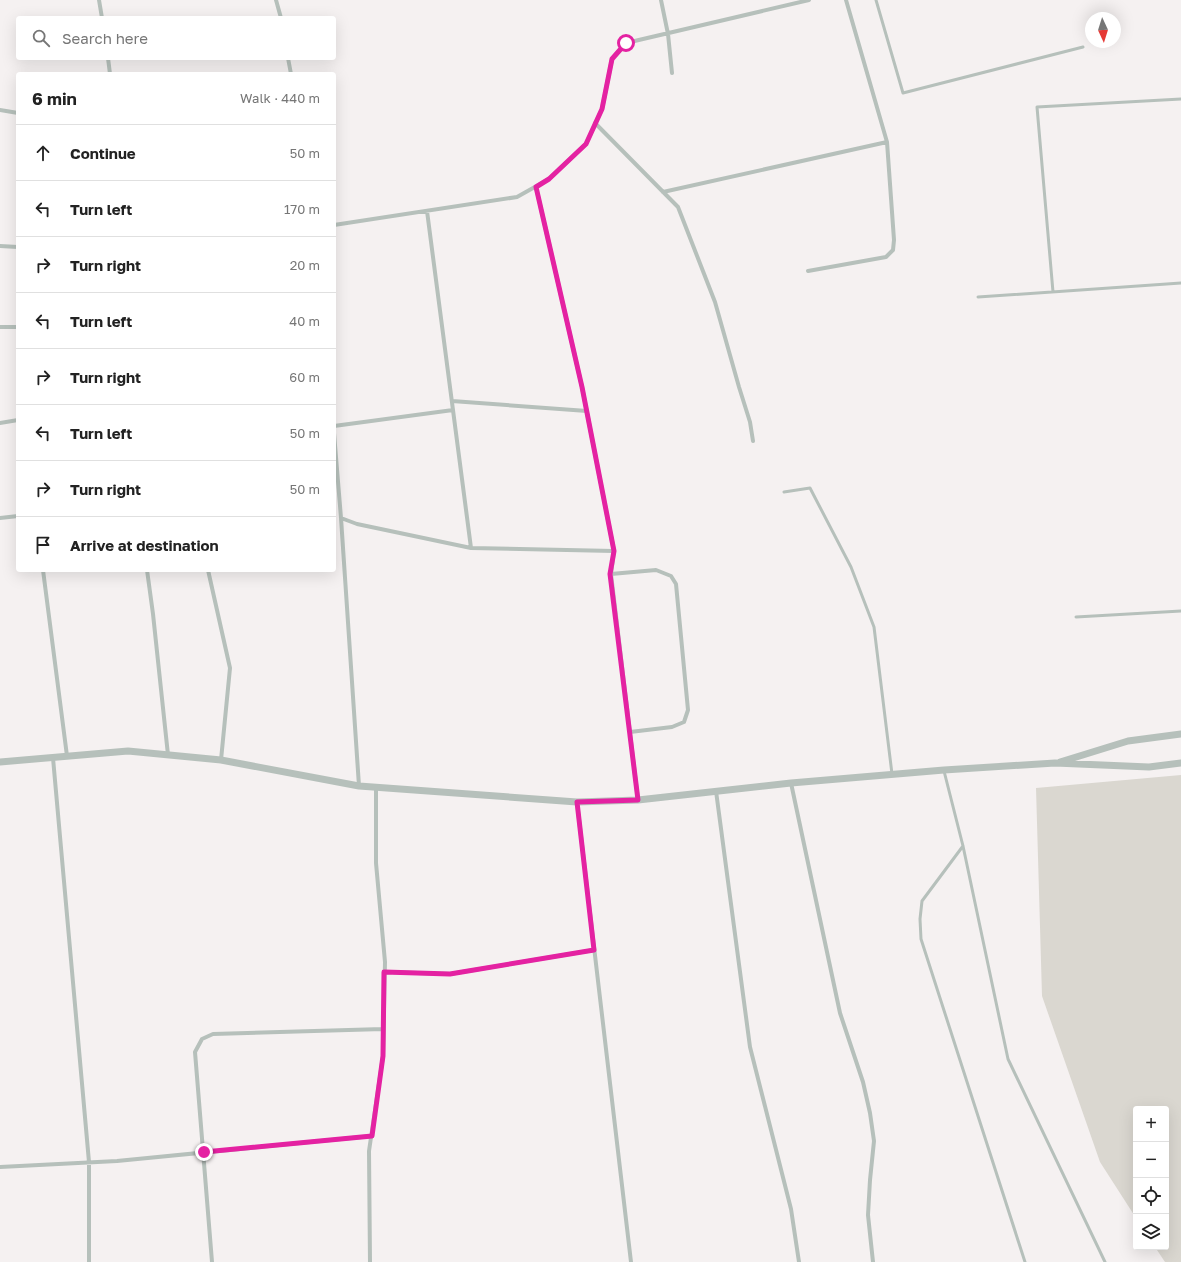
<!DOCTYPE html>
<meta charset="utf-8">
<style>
body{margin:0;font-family:"Golos Text",sans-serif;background:#f2f2f2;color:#222}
.controls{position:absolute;right:12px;bottom:12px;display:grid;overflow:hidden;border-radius:4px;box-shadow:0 4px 16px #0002}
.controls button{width:36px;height:36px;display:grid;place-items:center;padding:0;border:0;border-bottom:1px solid #e0e0e0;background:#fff;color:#222;font:20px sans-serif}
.compass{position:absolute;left:1085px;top:12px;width:36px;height:36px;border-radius:50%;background:#fff;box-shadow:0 4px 16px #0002;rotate:176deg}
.stop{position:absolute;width:12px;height:12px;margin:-9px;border:3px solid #e422a2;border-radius:50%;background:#fff}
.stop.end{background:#e422a2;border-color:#fff;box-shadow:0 1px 4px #0008}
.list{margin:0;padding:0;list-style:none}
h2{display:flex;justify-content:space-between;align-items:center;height:52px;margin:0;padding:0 16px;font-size:17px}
h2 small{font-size:13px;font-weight:400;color:#767676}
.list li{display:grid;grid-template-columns:26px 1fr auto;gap:12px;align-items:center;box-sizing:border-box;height:56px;padding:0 16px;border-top:1px solid #e0e0e0}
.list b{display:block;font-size:15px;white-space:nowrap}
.list em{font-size:13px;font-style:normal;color:#767676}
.icon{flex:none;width:22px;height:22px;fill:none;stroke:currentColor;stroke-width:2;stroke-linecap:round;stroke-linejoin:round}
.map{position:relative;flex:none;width:1181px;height:1262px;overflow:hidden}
.search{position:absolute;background:#fff;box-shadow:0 4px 16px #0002;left:16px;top:16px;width:320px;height:44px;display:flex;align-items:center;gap:10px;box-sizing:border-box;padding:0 14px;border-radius:4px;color:#767676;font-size:15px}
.panel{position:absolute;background:#fff;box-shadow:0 4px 16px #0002;left:16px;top:72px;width:320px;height:500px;border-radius:4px}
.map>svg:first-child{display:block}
.grass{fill:#dad7d0}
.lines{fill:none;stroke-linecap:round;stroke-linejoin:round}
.service{stroke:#b6c0bb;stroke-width:3}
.minor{stroke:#b6c0bb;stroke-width:4}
.tertiary{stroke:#b6c0bb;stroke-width:7}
.route{stroke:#e422a2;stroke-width:5}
</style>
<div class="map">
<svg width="1181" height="1262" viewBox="0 0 1181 1262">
<rect width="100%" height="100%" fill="#f5f1f1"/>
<path class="grass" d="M1181,775V1262H1165L1155,1247H1166V1109H1136V1218L1100,1162L1042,996L1036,788Z"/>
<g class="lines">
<path class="service" d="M876,0L903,93L1083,47
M1053,292L1037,107L1181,99
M978,297L1181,283
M784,492L810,488L851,567L874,627L892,774
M1076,617L1181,611
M944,771L963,846L1008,1059L1105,1262
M963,846L922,901L920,919L921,939L1025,1262"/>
<path class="minor" d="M99,0L102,18
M276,0L281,18
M661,0L668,34L672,73
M108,58L110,74
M288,58L291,74
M0,110L18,113
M595,123L678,207L715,302L739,387L750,422L753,441
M536,187L582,387L614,551L611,574L638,800
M663,192L887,142L846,0
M427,211L471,548
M334,225L517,197L549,179L586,144L602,109L612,59L626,43L809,0
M0,246L18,247
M808,271L886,257L893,250L894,240L887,142
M0,327H18
M452,401L587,411
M0,423L18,420
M334,426L453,410
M334,433L341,518L359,786
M0,518L18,516
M341,518L357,524L471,548L614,551
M43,570L67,756
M147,570L153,614L168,755
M208,570L230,668L221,760
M611,574L656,570L671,576L676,584L688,710L684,722L672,727L630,732
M53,758L89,1162V1262
M791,783L840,1013L863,1082L870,1113L874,1141L870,1180L868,1215L873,1262
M716,791L750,1047L791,1209L799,1262
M577,802L631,1262
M385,972L450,974L594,950
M0,1167L117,1161L372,1136
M212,1262L195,1052L202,1039L213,1034L383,1029
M370,1262L369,1151L383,1056L385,962L376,863V787"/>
<path class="tertiary" d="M0,762L128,751L221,760L359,786L577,802L638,800L791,783L944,770L1055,763L1149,767L1181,763
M1060,762L1128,741L1181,734"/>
</g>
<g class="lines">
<path class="route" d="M204,1152L372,1136L383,1056L384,972L450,974L594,950L577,802L638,800L610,574L614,551L582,387L536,187L549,179L586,144L602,109L612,59L626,43"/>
</g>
</svg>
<div class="controls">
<button>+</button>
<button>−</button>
<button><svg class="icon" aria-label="locate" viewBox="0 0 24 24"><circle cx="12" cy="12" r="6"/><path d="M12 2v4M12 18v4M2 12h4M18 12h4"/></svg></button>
<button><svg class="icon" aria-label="layers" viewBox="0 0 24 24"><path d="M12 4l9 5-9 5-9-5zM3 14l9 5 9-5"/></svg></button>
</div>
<svg class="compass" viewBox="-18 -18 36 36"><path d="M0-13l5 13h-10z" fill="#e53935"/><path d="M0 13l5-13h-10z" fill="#767676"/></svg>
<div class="stop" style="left:626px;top:43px"></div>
<div class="stop end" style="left:204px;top:1152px"></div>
<div class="search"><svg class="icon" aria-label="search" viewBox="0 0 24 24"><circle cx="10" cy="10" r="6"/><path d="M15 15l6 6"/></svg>Search here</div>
<section class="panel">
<h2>6 min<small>Walk · 440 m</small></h2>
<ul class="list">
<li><svg class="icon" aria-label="ahead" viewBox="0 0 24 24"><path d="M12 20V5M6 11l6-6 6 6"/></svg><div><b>Continue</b></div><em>50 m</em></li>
<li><svg class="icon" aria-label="left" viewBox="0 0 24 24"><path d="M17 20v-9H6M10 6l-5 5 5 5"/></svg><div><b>Turn left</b></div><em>170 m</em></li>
<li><svg class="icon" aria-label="right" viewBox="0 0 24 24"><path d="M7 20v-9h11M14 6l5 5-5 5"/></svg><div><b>Turn right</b></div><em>20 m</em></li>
<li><svg class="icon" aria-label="left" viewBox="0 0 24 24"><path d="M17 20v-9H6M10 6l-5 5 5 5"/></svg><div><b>Turn left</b></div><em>40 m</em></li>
<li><svg class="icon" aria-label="right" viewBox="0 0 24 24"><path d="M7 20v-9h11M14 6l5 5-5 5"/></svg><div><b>Turn right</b></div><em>60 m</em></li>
<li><svg class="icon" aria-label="left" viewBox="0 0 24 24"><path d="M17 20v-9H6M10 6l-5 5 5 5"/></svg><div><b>Turn left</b></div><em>50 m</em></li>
<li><svg class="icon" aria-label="right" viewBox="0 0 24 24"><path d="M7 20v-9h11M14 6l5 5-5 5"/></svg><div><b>Turn right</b></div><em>50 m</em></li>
<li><svg class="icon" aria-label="arrive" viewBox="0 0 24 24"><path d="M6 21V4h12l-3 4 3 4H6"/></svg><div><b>Arrive at destination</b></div></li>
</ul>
</section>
</div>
